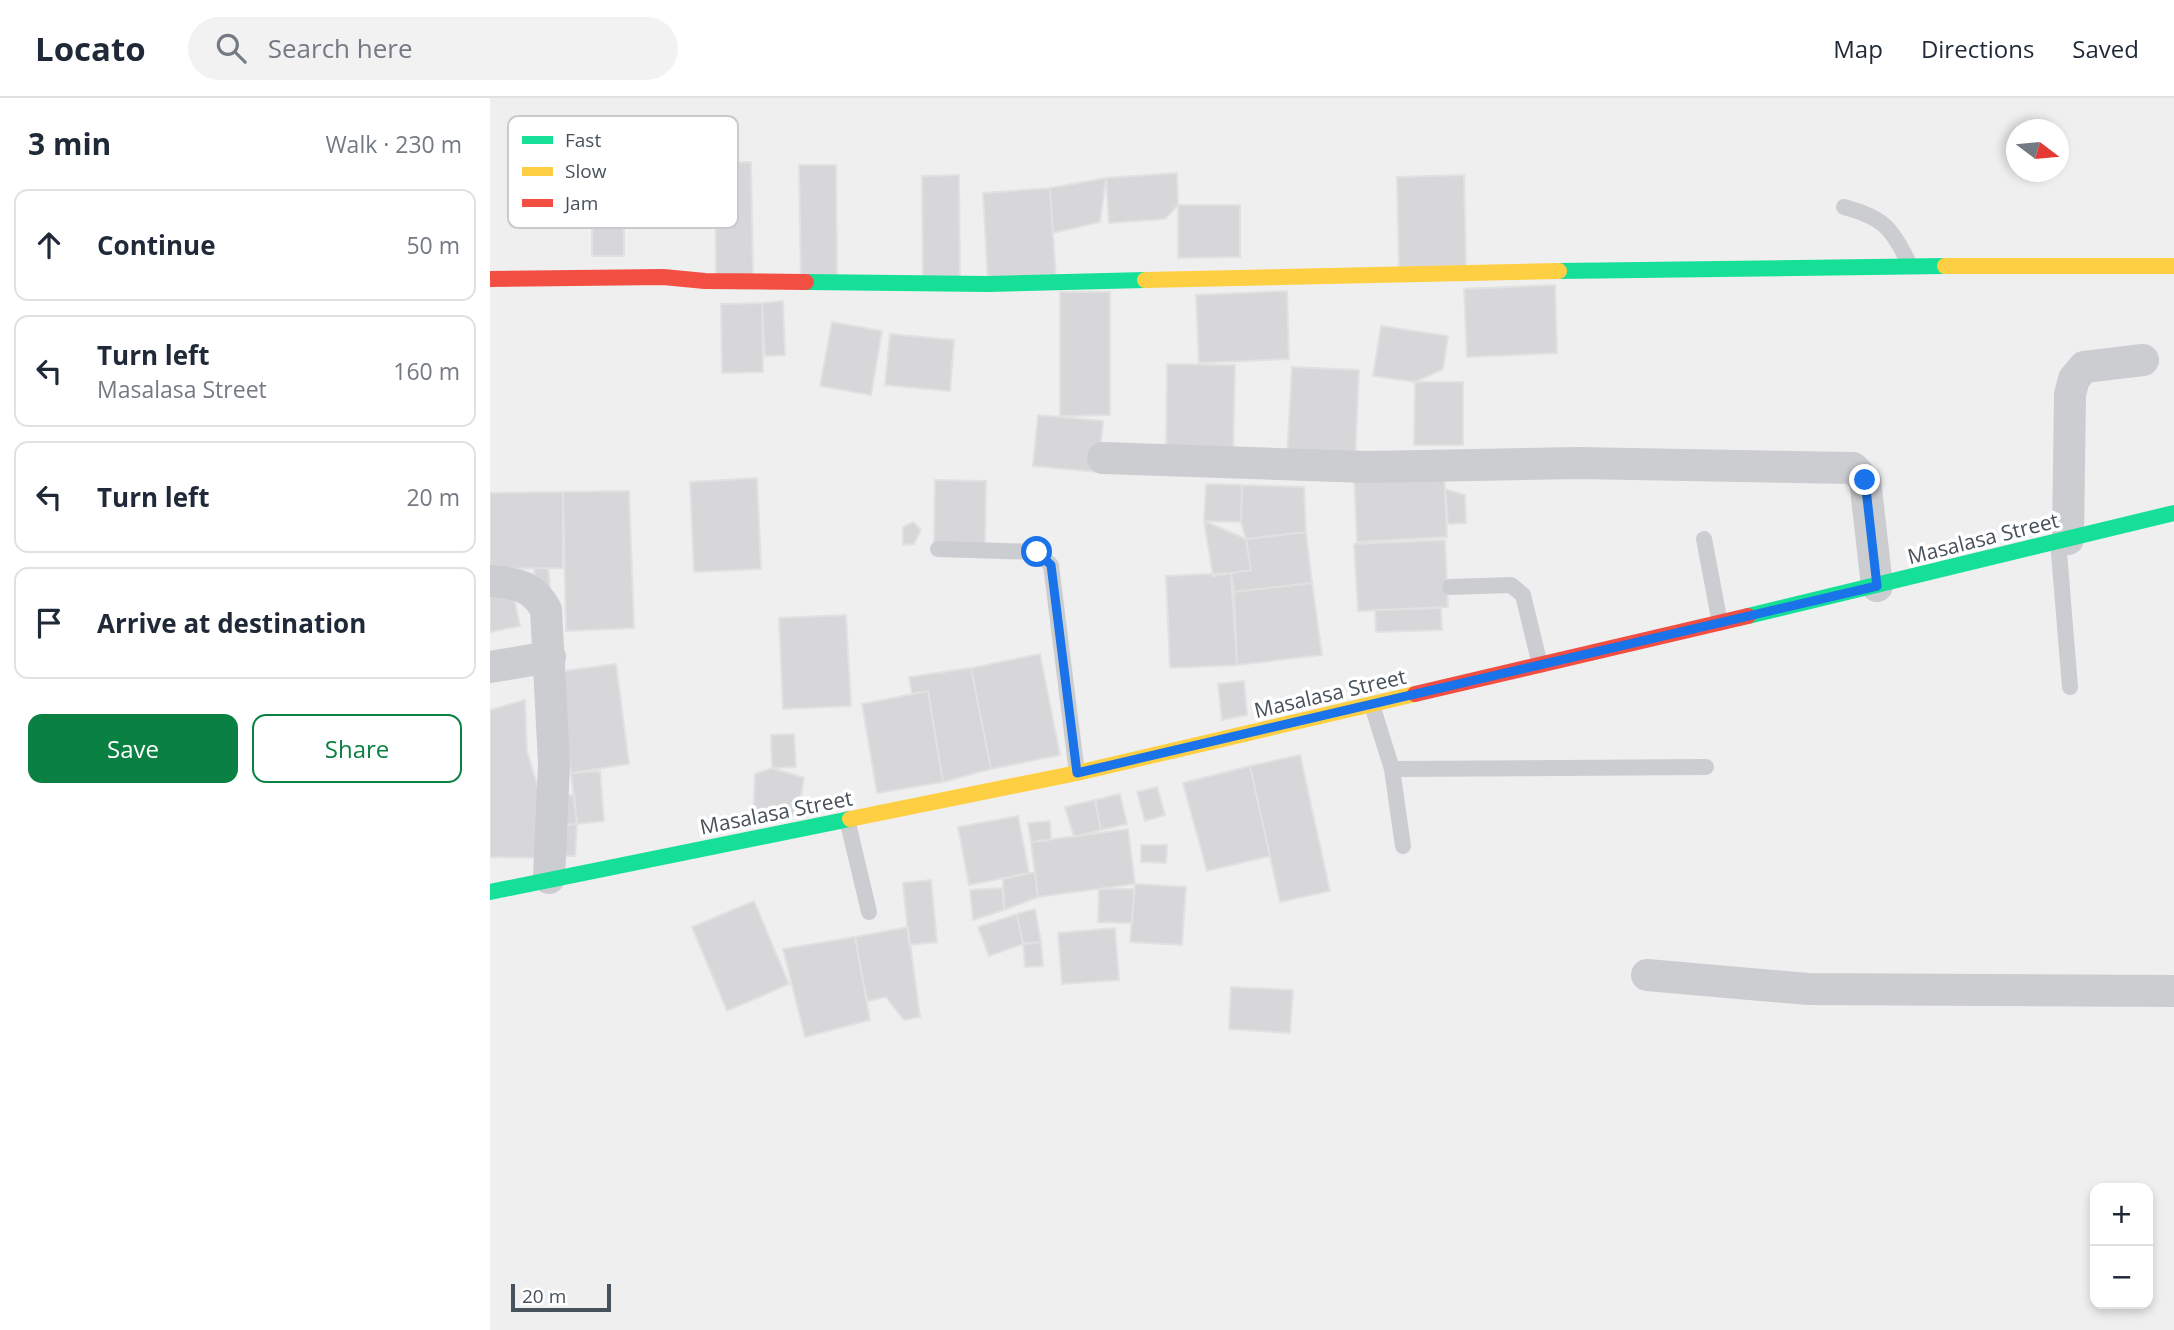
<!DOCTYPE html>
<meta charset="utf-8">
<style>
body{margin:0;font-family:"Open Sans",sans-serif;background:#f2f2f3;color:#1f2937}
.controls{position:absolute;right:21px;bottom:21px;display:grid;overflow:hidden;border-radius:14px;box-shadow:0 4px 10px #0003}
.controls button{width:63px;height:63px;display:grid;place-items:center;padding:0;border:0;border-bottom:2px solid #e0e1e3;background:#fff;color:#1f2937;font:35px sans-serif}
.compass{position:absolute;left:1516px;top:21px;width:63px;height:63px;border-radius:50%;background:#fff;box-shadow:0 4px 10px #0003;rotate:106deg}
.scale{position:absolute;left:21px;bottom:18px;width:100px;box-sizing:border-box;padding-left:7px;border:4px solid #46515b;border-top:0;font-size:19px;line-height:24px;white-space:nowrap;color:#46515b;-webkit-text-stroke:5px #fff;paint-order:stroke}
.stop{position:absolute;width:21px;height:21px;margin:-16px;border:5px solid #1a73e8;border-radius:50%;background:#fff}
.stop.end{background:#1a73e8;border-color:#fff;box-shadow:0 2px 7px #0008}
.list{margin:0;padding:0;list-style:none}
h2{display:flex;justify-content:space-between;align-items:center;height:91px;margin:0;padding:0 28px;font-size:30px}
h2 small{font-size:23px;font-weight:400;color:#747a83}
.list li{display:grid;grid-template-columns:46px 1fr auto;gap:21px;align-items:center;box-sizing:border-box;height:112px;margin:0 14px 14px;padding:0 14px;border:2px solid #e0e1e3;border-radius:14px}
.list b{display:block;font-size:26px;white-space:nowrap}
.list p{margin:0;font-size:23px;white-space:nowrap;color:#747a83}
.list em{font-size:23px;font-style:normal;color:#747a83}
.actions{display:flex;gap:14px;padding:21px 28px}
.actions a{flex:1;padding:16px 0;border:2px solid #0b8043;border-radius:14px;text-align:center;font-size:24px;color:#0b8043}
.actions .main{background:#0b8043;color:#fff}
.icon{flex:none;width:38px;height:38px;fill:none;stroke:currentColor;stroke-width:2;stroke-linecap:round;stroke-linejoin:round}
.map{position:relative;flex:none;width:1684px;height:1232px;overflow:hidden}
header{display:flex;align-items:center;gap:42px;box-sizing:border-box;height:98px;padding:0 35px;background:#fff;border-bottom:2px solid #e0e1e3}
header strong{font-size:33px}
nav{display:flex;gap:38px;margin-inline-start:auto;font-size:24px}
.search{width:490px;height:63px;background:#f2f2f3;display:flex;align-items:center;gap:18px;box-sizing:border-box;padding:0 24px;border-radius:38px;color:#747a83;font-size:26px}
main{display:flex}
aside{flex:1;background:#fff}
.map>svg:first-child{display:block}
.building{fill:#d7d7d9;stroke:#e1e1e2;stroke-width:2}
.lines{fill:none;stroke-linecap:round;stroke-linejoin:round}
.lane{stroke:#cbcdd0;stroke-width:16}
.street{stroke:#cbcdd0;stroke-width:32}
.fast{stroke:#16e098;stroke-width:16}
.slow{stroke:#ffcf43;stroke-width:16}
.jam{stroke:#f24e42;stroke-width:16}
.route{stroke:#1a73e8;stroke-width:9}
.labels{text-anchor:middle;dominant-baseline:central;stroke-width:7;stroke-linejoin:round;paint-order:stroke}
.street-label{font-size:21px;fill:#46515b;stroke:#fff}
.key{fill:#fff;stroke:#c8cbce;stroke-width:2}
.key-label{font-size:19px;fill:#46515b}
</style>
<header>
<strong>Locato</strong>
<div class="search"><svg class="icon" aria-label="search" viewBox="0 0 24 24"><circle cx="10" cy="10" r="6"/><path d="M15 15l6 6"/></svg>Search here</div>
<nav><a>Map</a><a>Directions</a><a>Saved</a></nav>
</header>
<main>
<aside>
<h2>3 min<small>Walk · 230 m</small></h2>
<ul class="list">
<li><svg class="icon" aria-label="ahead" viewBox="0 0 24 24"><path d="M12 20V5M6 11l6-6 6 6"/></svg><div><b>Continue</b></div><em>50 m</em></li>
<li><svg class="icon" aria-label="left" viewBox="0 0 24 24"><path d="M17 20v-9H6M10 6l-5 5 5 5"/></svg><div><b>Turn left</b><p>Masalasa Street</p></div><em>160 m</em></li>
<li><svg class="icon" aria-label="left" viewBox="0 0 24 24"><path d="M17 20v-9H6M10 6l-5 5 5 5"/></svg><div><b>Turn left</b></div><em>20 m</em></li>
<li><svg class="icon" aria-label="arrive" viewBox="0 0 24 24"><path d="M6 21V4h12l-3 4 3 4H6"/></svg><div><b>Arrive at destination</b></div></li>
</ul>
<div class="actions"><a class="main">Save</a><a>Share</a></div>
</aside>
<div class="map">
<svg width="1684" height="1232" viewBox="0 0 1684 1232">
<rect width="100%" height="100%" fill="#f0efef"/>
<path class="building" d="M261,64L263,178L226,179L225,65Z
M309,67H346L347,181H311Z
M687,75L688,107L675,121L619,125L616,80Z
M469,77L470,184H433L432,78Z
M974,77L976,168L909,170L907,79Z
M616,80L610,124L563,135L560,90Z
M560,90L566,181L498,183L493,95Z
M688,107H750V159L688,160Z
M134,117V158H102V118Z
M1065,187L1067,255L977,259L974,191Z
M797,193L799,261L709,265L706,197Z
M570,194H620V317L570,318Z
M293,203L295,257L275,258L272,205Z
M272,205L273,274L232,275L231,206Z
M342,224L392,233L381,297L330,288Z
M891,228L958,238L953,271L925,284L883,278Z
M400,236L464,242L460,293L395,287Z
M677,266L745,267L743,358L676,357Z
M802,269L869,272L865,363L797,359Z
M925,284H973V347H924Z
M548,317L613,323L608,374L543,368Z
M954,372L957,439L867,444L864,376Z
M267,380L271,471L204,474L200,384Z
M445,382L496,383L495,448L444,447Z
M716,386L752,387L751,424L714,423Z
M752,387L814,389L816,434L756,441L751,424Z
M955,391L975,397L976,425L958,426Z
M139,393L144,530L76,533L73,394Z
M73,394V470L0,471V395Z
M714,423L756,441L761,472L723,478Z
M423,424L431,432L424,446L413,447V429Z
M816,434L822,485L744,494L741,475L761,472L756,441Z
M955,442L958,509L868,513L864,446Z
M58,470L60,488L46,489L44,471Z
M741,475L747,567L680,570L676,478Z
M822,485L832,557L747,567L744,494Z
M22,491L30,528L0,534V496Z
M951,510L952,532L886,534L885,512Z
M356,517L361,608L293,611L289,520Z
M550,556L570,657L501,671L481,570Z
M126,566L139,666L81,675L67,574Z
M481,570L501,671L453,684L438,593L422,596L419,579Z
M754,583L757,617L732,622L728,586Z
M438,593L453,684L387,695L372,606Z
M35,602L37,653L52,703L51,760L0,759V612Z
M304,636L306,669L282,670L281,637Z
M810,657L840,793L790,804L760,668Z
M760,668L780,758L717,773L693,685Z
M282,670L314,680L308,717L263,722L265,676Z
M110,673L114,723L87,726L81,675Z
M667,689L675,717L655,723L647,694Z
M630,696L637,726L611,732L605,702Z
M84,697L87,726L73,727L70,698Z
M605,702L611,732L584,739L575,709Z
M528,718L539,775L479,787L468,729Z
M560,723L561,742L541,744L538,725Z
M87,726L85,758H71L73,727Z
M638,731L645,786L548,799L541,744Z
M651,747H677L676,765L651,764Z
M545,774L548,799L514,812L513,781Z
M441,782L447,844L419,847L413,785Z
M645,786L696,789L692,847L640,844Z
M512,790L514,812L483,822L480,792Z
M609,791H644L642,825L608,824Z
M264,803L299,886L237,913L202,829Z
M545,811L551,844L533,846L527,816Z
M527,816L533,846L499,858L488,829Z
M418,829L430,919L414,922L396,899L377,903L365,839Z
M625,830L629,882L572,886L568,835Z
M365,839L380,922L315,939L293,851Z
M551,844L553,868L535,869L533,846Z
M741,889L803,892L800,935L739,931Z"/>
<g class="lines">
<path class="lane" d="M1354,109C1395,120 1401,130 1420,167
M1214,441L1230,525
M1568,443L1580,589
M448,451L547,454L561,467L587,675
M960,489L1021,487L1033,497L1050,567
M882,607L902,671L913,748
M902,671L1216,669
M357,721L379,814"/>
<path class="street" d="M613,360L877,369L1088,365L1363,370L1375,382L1387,488
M1578,441L1580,296L1584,281L1594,269L1653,262
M0,483C26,485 44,488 56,512L64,665L59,780
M0,569L60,559
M1157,877L1318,891L1684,893"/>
<path class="fast" d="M1069,173L1455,168
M316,184L498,186L655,182
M1258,518L1684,415
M0,794L360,721"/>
<path class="slow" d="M1455,168H1684
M655,182L1069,173
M360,721L587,675L925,596"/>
<path class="jam" d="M0,181L173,179L215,183L316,184
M925,596L1258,518"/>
</g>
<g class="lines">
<path class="route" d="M547,454L561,467L587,675L1387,488L1375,382"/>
</g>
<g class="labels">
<g class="street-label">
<text transform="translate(1493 440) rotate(-14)">Masalasa Street</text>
<text transform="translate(840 595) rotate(-13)">Masalasa Street</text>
<text transform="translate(286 714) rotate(-11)">Masalasa Street</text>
</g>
</g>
<rect x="18" y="18" width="230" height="112" rx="10" class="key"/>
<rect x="32" y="38" width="31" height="8" fill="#16e098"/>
<rect x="32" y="69" width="31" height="9" fill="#ffcf43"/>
<rect x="32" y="101" width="31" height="8" fill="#f24e42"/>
<g class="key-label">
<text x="75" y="49">Fast</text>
<text x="75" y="80">Slow</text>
<text x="75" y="112">Jam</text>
</g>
</svg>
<div class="controls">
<button>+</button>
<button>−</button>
</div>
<svg class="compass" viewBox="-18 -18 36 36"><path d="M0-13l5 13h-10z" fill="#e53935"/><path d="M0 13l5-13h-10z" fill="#747a83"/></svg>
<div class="scale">20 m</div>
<div class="stop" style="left:547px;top:454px"></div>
<div class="stop end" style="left:1375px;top:382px"></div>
</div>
</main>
